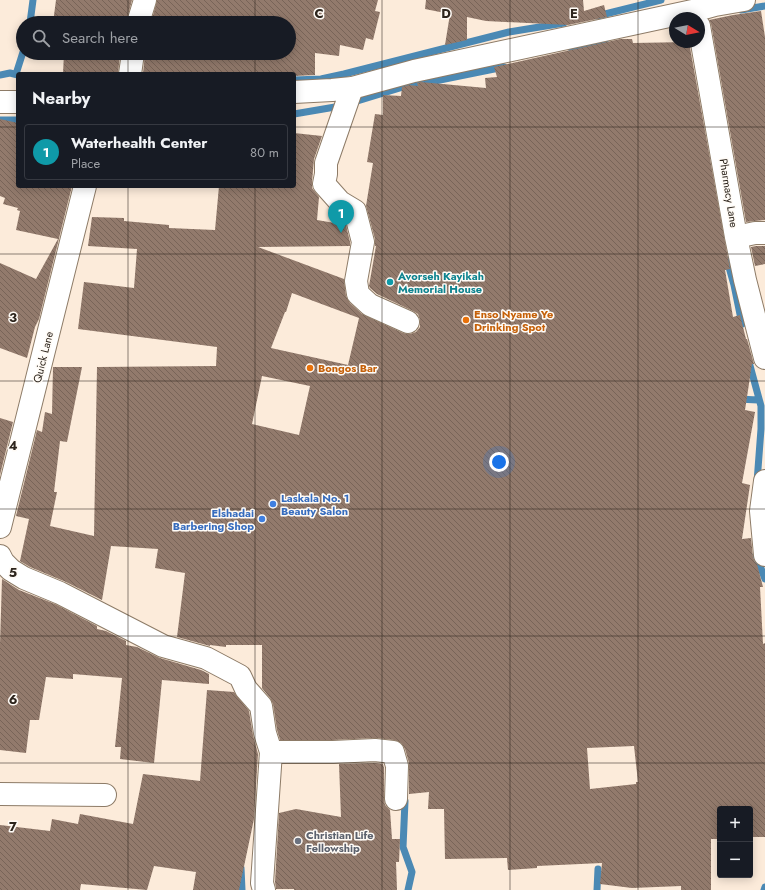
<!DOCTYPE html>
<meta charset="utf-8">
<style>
body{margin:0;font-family:Jost,sans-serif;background:#242831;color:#f1f3f6}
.controls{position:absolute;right:12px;bottom:12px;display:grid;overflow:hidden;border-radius:4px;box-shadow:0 2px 10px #0003}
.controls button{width:36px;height:36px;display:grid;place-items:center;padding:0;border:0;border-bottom:1px solid #363941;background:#171b24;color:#f1f3f6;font:20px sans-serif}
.compass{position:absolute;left:669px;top:12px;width:36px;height:36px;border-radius:50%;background:#171b24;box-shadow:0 2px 10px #0003;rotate:100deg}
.you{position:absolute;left:499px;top:462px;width:14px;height:14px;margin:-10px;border:3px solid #fff;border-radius:50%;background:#1a73e8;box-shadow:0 0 0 6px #1a73e833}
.badge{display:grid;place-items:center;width:26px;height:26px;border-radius:50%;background:#2563eb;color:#fff;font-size:13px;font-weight:700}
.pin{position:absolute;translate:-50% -33px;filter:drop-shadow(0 1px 2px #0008)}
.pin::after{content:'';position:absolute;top:21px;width:14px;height:12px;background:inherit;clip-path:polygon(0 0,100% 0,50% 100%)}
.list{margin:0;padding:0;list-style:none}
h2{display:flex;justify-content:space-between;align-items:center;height:52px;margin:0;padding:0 16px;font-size:17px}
h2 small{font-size:13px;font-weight:400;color:#9ea1a6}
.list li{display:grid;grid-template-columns:26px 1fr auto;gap:12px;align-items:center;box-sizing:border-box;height:56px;margin:0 8px 8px;padding:0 8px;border:1px solid #363941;border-radius:4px}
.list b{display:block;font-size:15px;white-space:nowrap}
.list p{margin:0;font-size:13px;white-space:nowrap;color:#9ea1a6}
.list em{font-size:13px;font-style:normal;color:#9ea1a6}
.icon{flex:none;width:22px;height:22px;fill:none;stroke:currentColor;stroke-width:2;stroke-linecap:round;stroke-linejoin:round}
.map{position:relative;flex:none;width:765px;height:890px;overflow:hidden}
.search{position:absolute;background:#171b24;box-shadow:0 2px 10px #0003;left:16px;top:16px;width:280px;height:44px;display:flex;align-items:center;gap:10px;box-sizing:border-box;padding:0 14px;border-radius:22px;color:#9ea1a6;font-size:15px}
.panel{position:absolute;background:#171b24;box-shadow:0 2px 10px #0003;left:16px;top:72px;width:280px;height:116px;border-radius:4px}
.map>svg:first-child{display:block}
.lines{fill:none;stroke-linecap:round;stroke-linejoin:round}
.stream{stroke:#4b89b4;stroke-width:7}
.building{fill:url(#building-back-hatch);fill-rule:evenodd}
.street-casing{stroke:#8d7b67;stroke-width:24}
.street{stroke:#fff;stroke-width:22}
.grid{fill:none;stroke:#2d251d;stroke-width:1;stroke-opacity:0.55}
.culture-dot{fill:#0f9aa8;stroke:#fffbf6;stroke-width:1.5}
.food-dot{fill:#e8710a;stroke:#fffbf6;stroke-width:1.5}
.shop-dot{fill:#3f7fe0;stroke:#fffbf6;stroke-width:1.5}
.worship-dot{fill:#6b7280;stroke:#fffbf6;stroke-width:1.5}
.labels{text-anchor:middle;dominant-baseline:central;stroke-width:3;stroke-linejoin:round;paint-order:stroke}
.street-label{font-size:11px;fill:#2d251d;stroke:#fffbf6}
.culture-label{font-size:11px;font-weight:bold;fill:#0d838f;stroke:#fffbf6;text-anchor:start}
.food-label{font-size:11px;font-weight:bold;fill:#c56008;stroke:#fffbf6;text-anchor:start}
.shop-label{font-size:11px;font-weight:bold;fill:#366cbe;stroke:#fffbf6;text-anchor:start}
.worship-label{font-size:11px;font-weight:bold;fill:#5b616d;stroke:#fffbf6;text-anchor:start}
.grid-label{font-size:13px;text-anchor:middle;font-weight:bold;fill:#2d251d;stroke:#fffbf6;stroke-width:3;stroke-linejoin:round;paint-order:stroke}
</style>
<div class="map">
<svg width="765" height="890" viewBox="0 0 765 890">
<defs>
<pattern id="building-back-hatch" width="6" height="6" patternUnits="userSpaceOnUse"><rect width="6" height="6" fill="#927a6c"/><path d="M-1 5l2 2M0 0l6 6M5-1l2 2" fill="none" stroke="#786458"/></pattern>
</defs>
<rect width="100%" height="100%" fill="#fcebda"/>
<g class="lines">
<path class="stream" d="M741,10L765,6
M597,16L661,0
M30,23L33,0
M572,50L605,41
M16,74L23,52
M0,75L10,73L18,75
M294,80L321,79L344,74L509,32L564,23
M294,114L341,106L413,84L435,81L504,67
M0,120H18
M727,260L734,285L742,324
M749,362L761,406V429L757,482
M738,399L758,400
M756,555L765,579
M405,801L403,847L412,872L408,890
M241,868L242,890
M597,890L598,869
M764,890L765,887"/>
</g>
<path class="building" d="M56,0H132L126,23H53Z
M157,0H378L375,11L380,12L373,40L366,38L363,50L340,45L339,56L315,53V75L294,76V74H143L145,53H289V23H151Z
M426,0H583L584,11L604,5L607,17L568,25L486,21L467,17V40L445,45L450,14L425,9Z
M761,11L765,37V220L746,222L711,24L709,20L733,15Z
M620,39H632L633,43L689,42L730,269L725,270L733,317L740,315L746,339H747L754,364H752L745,410L755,412L742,483L750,485L742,539L751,538L753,557L755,562L757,564L763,587H760L763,644L765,643V837H750V809H720V839H711V890H681V886L632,888L600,884L602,863L537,866V868L508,870L507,858L445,859L444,809H428L429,792L409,794V763L405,749L401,743L394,740L375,738L333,740H280L277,730L273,704L270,698L262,688V645H226V647L210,645V646L177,637L185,573L155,568L158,549L111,546L102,600L66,582L30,567L20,561L29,519L16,516L37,430L42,432L45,412L52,414L53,367H82L67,442L60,441L54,492H57L50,526L94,536L97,367L216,366L217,347L78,329L84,282L134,288L137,249L88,246L92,217L124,218V221L169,225V228L215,230L219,186H294V133L322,136L314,159L312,182V188L319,197L317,220L346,225L350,242V246L258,247L344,279L346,296L350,303L362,314L403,333L410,334L416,332L420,327V320L418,314L413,311L377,294L370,288L369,286L376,246H375V239L366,206L373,163L367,162L375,114L383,115V95L401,96L402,87L409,85L418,86L417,83L421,82L486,88L485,78L497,77L494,67ZM292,293L359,318L348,365L271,348L285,312H286ZM262,376L310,386L299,435L252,424ZM634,746L638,782H636V784L590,789L587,748Z
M64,53H120L118,74H63Z
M0,119L18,123V186H72L39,319L35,327L27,358L0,348V263L36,279L58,239L16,230L20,211L17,210L18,208L3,204L5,198L0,196Z
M756,246H765V264L755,266L751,247Z
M0,418L13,422L0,475Z
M2,579L19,590L55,604L97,626V629L106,631L126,641V645L137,647L160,658L201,670L209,674V684L162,680L154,763L120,759L121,747H115L122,678L73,674V679L46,677L39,720H30L26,753L0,750V644Z
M207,690L234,692L249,711L253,735L258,754L254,819L239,890H193L196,872L154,866L147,890L81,884L80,890H0V825L50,831L52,819L78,824L80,814L133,824L143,774L200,781Z
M375,763L383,764L384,768V799L385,805L390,810L392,839H400L399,862H396L397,890H294V889H276L275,882L279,813L296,809L341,817L339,764Z"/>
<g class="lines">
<defs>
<path id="street" d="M138,23L145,0
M699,26L736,237L745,280L765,358
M130,74L133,53
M352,88L326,163V174L324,184L340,202L355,211L363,242L356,281L358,294L370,305L408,322
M294,92L332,90L352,88L414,71L697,10L715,5L744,0
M0,102H18
M736,237L755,233H765
M765,481L761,511L765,555
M0,527L85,186
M0,556L3,562L11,570L24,578L60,593L163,646L206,658L240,676L246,689L261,706L265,733L271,752L262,883L264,890
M271,752H333L375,750L393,752L397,766L396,799
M0,794L105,795"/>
</defs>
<use href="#street" class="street-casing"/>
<use href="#street" class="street"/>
</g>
<path class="grid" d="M128,0V23M255,0V23M382,0V890M510,0V890M638,0V890M128,53V74M255,53V74M0,127H18M294,127H765M128,186V890M255,186V890M0,254H765M0,381H765M0,509H765M0,636H765M0,763H765"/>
<circle class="culture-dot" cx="390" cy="282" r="4"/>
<g class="food-dot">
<circle cx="466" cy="320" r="4"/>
<circle cx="310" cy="368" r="4"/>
</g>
<g class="shop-dot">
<circle cx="273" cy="504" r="4"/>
<circle cx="262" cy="519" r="4"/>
</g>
<circle class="worship-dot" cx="298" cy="841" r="4"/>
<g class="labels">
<g class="street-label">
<text transform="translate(729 193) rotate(81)">Pharmacy Lane</text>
<text transform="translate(43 357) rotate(-76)">Quick Lane</text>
</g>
<g class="culture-label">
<text x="398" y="276">Avorseh Kayikah<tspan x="398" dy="13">Memorial House</tspan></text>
</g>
<g class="food-label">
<text x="474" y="314">Enso Nyame Ye<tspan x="474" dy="13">Drinking Spot</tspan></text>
<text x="318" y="368">Bongos Bar</text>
</g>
<g class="shop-label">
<text x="281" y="498">Laskala No. 1<tspan x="281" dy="13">Beauty Salon</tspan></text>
<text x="254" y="513" text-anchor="end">Elshadai<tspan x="254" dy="13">Barbering Shop</tspan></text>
</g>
<g class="worship-label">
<text x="306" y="835">Christian Life<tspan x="306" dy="13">Fellowship</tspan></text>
</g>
</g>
<g class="grid-label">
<text x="319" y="18">C</text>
<text x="446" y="18">D</text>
<text x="574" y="18">E</text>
<text x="13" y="322">3</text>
<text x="13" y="450">4</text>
<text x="13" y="577">5</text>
<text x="13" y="704">6</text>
<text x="13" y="831">7</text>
</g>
</svg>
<div class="controls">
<button>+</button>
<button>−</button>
</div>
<svg class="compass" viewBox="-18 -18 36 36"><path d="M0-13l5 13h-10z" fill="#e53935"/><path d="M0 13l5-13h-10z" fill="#9ea1a6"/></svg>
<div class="you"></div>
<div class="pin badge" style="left:341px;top:233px;background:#0f9aa8">1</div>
<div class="search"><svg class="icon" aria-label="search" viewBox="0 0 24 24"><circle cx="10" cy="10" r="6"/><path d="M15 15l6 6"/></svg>Search here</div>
<section class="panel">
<h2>Nearby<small></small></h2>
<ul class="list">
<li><span class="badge" style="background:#0f9aa8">1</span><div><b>Waterhealth Center</b><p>Place</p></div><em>80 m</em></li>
</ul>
</section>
</div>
